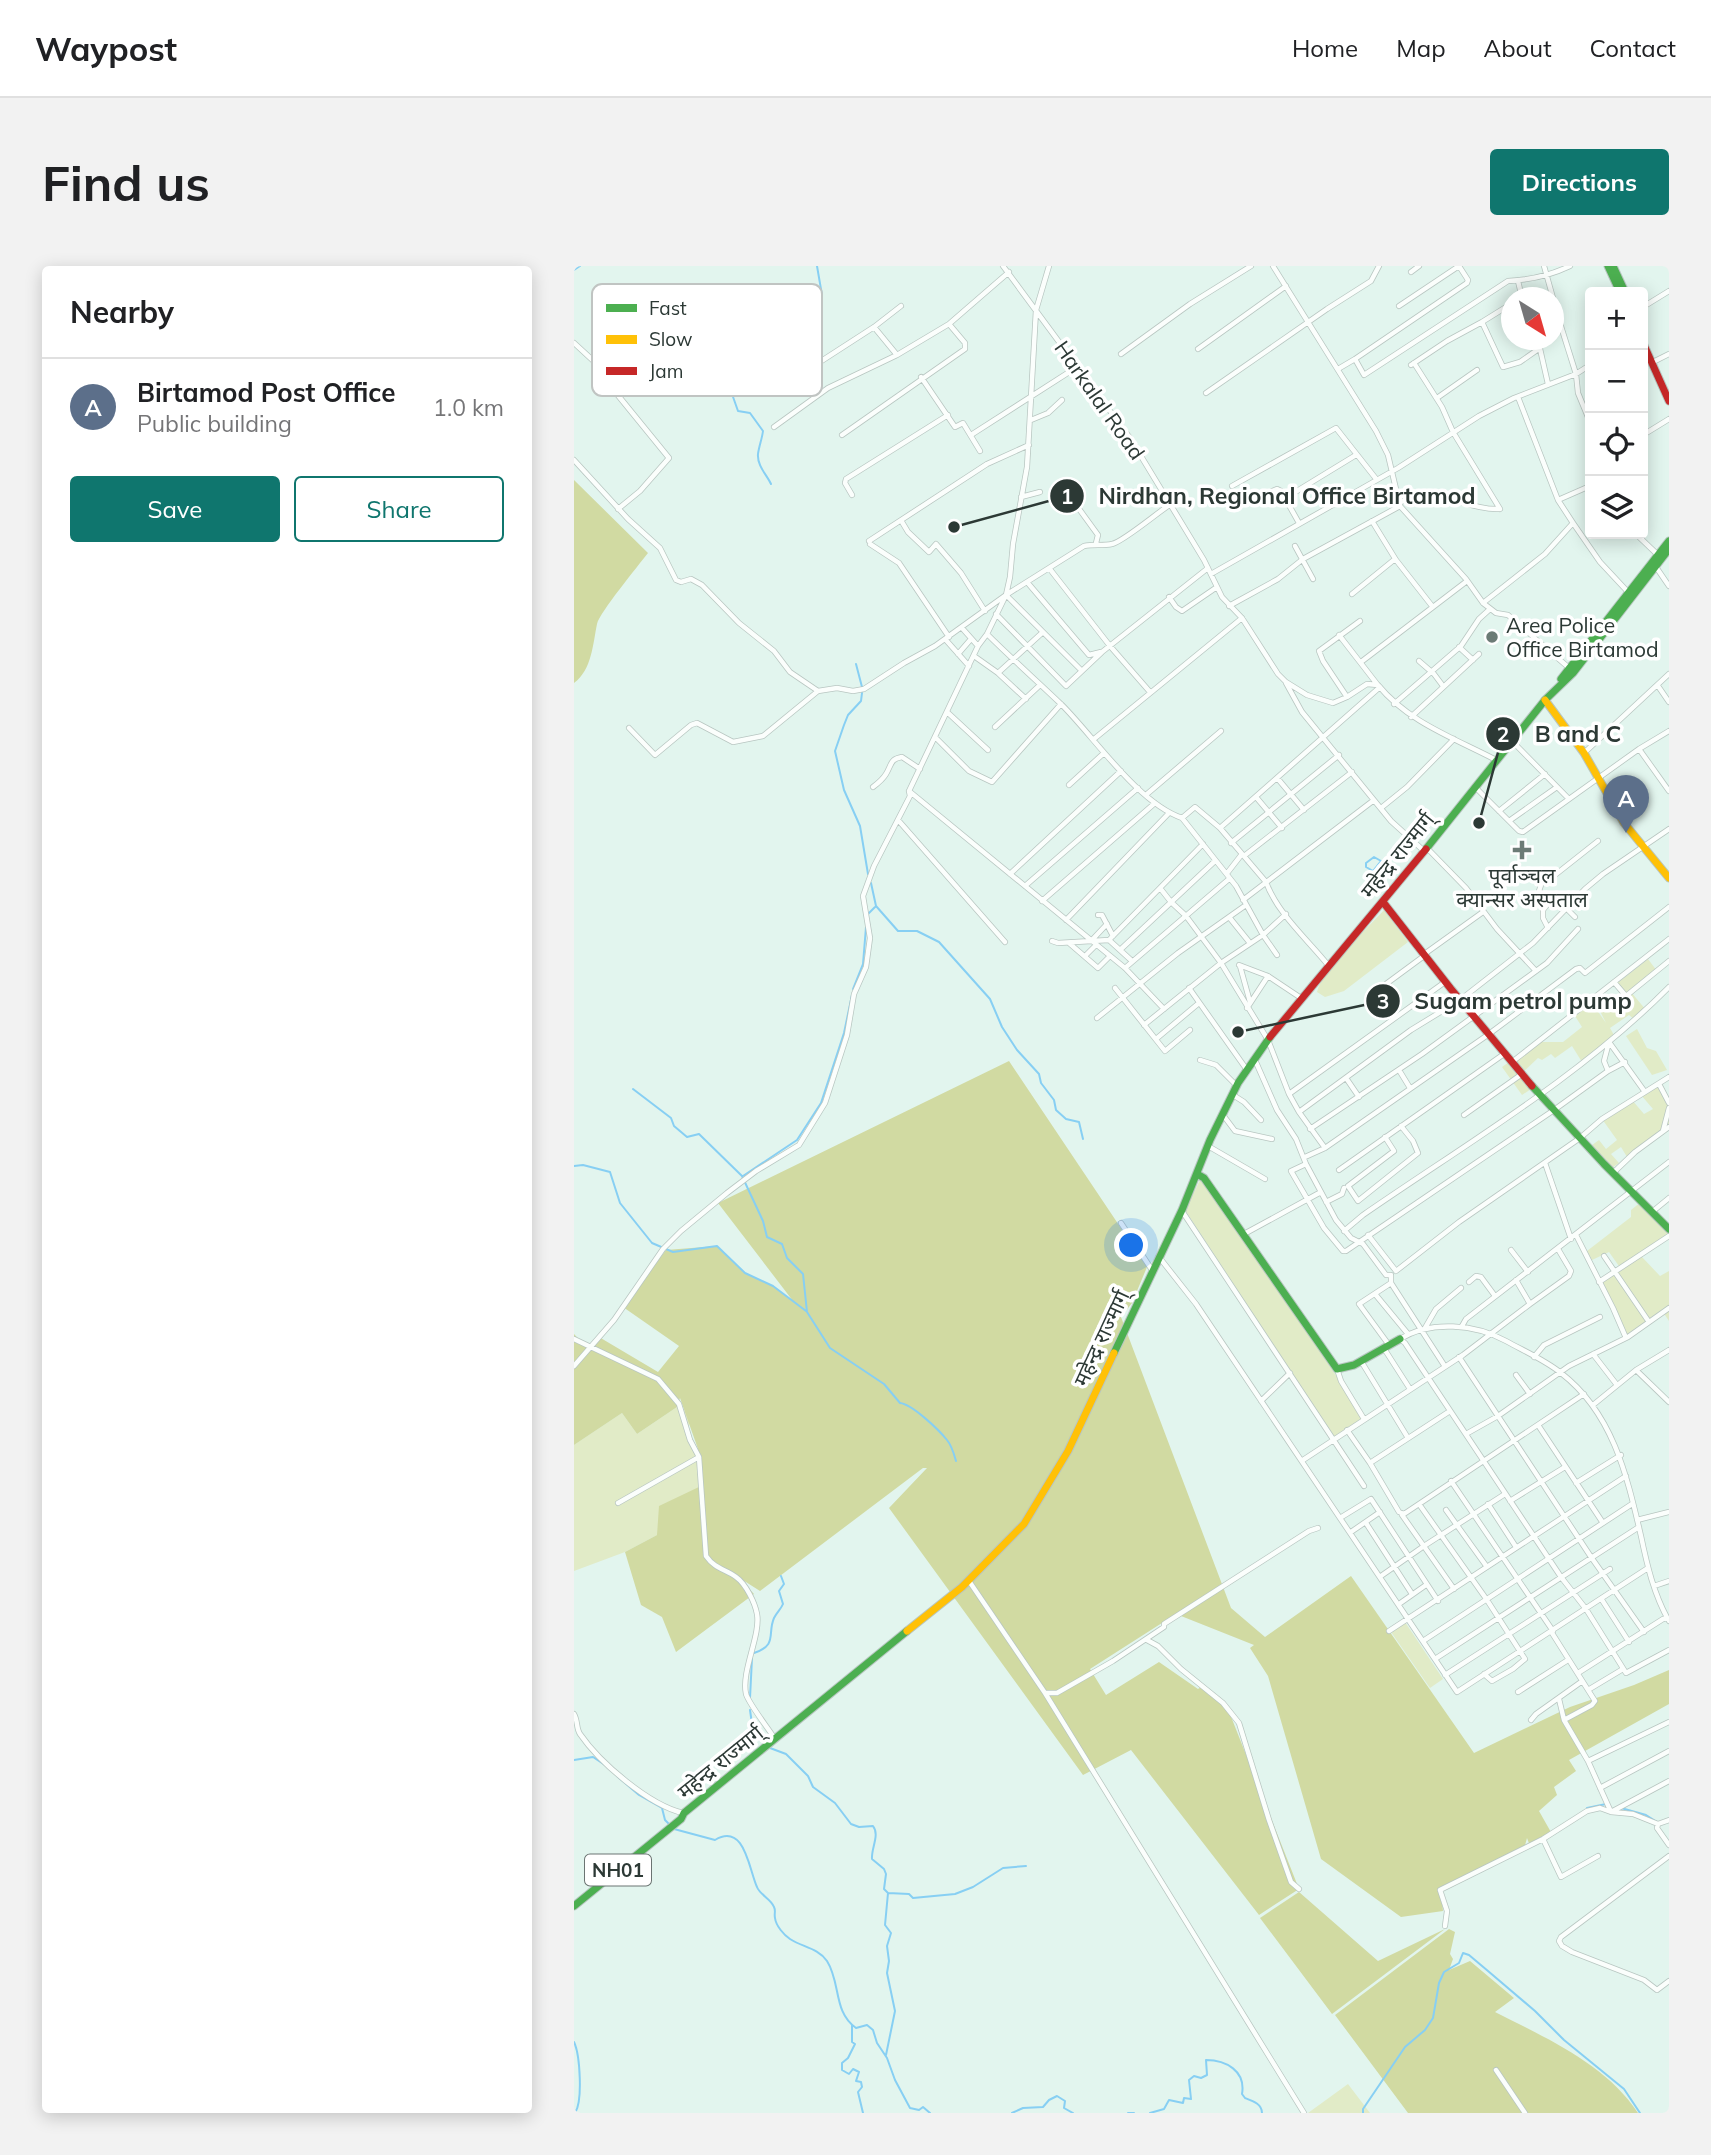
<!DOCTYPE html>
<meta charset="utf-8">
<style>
body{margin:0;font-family:Mulish,"Noto Sans Devanagari",sans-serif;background:#f2f2f2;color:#202124}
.controls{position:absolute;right:21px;top:21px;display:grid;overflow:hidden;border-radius:7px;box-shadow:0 4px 18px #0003}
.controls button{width:63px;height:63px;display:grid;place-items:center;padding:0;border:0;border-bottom:2px solid #e0e0e0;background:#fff;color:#202124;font:35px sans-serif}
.compass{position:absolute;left:927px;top:21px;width:63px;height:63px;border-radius:50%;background:#fff;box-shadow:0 4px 18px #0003;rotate:143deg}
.you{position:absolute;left:558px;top:980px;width:24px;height:24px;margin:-18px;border:5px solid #fff;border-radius:50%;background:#1a73e8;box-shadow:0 0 0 10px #1a73e833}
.badge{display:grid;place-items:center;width:46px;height:46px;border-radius:50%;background:#0f766e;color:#fff;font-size:23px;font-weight:700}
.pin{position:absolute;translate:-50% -58px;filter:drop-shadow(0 2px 4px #0008)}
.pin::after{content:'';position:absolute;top:37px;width:24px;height:21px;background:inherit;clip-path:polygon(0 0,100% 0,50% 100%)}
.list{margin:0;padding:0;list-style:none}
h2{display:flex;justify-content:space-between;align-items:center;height:91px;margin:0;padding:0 28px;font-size:30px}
h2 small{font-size:23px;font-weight:400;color:#757577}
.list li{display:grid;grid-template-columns:46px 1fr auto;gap:21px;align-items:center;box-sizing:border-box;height:98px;padding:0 28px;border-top:2px solid #e0e0e0}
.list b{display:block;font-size:26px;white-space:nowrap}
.list p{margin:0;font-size:23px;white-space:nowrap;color:#757577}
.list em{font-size:23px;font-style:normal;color:#757577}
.actions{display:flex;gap:14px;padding:21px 28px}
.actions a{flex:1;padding:16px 0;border:2px solid #0f766e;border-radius:7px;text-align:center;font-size:24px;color:#0f766e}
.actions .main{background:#0f766e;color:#fff}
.icon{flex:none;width:38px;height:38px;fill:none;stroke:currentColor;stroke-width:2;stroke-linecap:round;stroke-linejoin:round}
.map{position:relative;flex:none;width:1095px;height:1847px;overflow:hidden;border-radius:7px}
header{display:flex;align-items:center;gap:42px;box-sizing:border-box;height:98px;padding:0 35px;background:#fff;border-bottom:2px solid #e0e0e0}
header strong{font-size:33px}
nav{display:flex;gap:38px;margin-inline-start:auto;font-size:24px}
.intro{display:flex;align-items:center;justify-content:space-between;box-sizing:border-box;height:168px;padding:0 42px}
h1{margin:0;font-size:49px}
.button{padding:18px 32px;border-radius:7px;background:#0f766e;color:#fff;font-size:24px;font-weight:700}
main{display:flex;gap:42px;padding:0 42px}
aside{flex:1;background:#fff;border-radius:7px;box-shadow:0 4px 18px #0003}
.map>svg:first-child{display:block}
.green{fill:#e1ebc7}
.forest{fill:#d1daa2}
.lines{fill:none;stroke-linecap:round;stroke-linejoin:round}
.stream{stroke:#87cff3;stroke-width:2}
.street-casing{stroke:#b8c6c1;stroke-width:6}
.fast-casing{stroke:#b8c6c1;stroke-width:9}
.slow-casing{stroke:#b8c6c1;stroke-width:9}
.jam-casing{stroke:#b8c6c1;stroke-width:9}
.street{stroke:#fbfefc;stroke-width:4.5}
.fast{stroke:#4caf50;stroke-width:7}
.slow{stroke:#ffc107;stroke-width:7}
.jam{stroke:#c62828;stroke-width:7}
.poi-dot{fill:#6c7b76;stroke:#fff;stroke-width:2.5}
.labels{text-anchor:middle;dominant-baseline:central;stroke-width:7;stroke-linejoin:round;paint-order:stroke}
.shield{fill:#fff;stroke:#6b7472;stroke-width:2}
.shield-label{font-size:19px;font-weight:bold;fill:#2c3935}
.street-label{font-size:21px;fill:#2c3935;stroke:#fff}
.poi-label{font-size:21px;fill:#2c3935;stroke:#fff;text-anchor:start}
.key{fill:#fff;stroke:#c0c4c2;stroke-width:2}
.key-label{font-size:19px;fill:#2c3935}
.leader{fill:none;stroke:#2c3935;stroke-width:2.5}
.callout-dot{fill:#2c3935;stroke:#fff;stroke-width:2.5}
.mark-label{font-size:21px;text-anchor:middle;font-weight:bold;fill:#fff}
.callout-label{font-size:23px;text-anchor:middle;font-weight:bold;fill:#2c3935;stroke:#fff;stroke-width:7;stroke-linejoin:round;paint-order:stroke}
</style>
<header>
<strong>Waypost</strong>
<nav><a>Home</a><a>Map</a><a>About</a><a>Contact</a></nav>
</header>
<div class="intro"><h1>Find us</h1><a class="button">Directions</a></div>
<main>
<aside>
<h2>Nearby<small></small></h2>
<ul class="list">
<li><span class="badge" style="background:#5c6f8a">A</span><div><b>Birtamod Post Office</b><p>Public building</p></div><em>1.0 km</em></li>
</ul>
<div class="actions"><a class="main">Save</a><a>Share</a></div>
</aside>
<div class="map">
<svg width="1095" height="1847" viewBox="0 0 1095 1847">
<rect width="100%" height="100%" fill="#e2f5ee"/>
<path class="green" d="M810,644L834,676L770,725L751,731L743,726C749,702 792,664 810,644Z
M1074,693L1083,705L1057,726L1072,744L1061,754L1055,749L1036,762L1041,771L1008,796L998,780L981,792L977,788L968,794L964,792L948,807L960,821L948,829L928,801L964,776H989L1008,761L1001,750L1018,737L1032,757L1024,741L1040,728L1045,735L1051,730L1042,718Z
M1063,763L1073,782L1082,785L1093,804L1078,809L1052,770Z
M1085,819L1095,835V860L1053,891L1047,881L1037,888L1045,897L1035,904L1014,882L1025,874L1032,883L1043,874L1028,853L1058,834L1070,848L1079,843L1067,829Z
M628,910L790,1151L759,1172L611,944Z
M1067,936L1095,964V967L1067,987L1068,991L1086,1010L1095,1005V1055L1089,1046L1054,1071L1027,1017L1047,1003L1035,986L1018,994L1013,985L1057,951V944Z
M103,1141L115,1147V1166L124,1184L129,1206L127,1220L83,1269L51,1286L0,1305V1179L48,1147L63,1168Z
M831,1356L869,1413L856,1422L817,1366Z
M774,1818L796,1847H734Z"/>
<path class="forest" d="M0,214L74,287C64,300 26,346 23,358C19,377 18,404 0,417Z
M435,795L573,1001L558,1037L547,1051L657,1342L691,1371L777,1310L900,1487L996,1441L1060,1419L1095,1404V1438L995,1494L1002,1505L980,1521L983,1529L965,1545L978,1568L956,1580L953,1572L950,1583L867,1624L869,1645L827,1651L747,1593L694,1410L676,1382L680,1379L602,1348L516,1403L532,1429L585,1396L624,1423L627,1421L654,1443L725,1623L685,1649L557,1484L509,1509L315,1242L353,1202H349L186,1325L164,1311L180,1328L102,1386L88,1351L67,1339L51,1286L83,1269L85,1240L127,1220L124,1183L106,1132L103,1141L63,1168L48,1147L0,1179V1068L14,1083L25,1071L84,1106L105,1080L49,1041L92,984L143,980L171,1007L199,1020L219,1035L144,937Z
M725,1626L804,1695L871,1663L758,1748L686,1652Z
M875,1663L881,1666L876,1688L879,1693L875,1704L896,1695L940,1732L921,1746C972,1772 1032,1798 1064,1847H834L761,1749Z"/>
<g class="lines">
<path class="stream" d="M0,4L6,0
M197,218C193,209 183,200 184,188C185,180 188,173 189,165L176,147L164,145L152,111L155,106L160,103L172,112L178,109L175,100L178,97L177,91L189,90L197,75L207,72L211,60L225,55L248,29L243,0
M282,398L288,421
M288,427L287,435L274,449L270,459L261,485L270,524L286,560L294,608
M800,591L807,595L799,605L792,601V597Z
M297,617L302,640L324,665H343L365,676L416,733L428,761L443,784L465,808L467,817L480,834L482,844L492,853L505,856L509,873
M293,649L301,641
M279,723L289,698L292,661
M59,823L97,852L100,860L113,871L125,868L168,910L189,955L193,971L208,978L213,992L229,1008L233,1046L256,1082L310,1118L326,1137C338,1138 365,1164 373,1174C378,1180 380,1188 382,1195
M0,900L9,899L36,906L46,937L78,977L99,986L143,980L171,1007L199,1020L232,1045
M169,910L223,874L247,837L270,767L278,729
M180,1387C204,1379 193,1368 200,1352C203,1346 207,1343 209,1338L205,1325L210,1318L207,1310
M176,1432L178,1392
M176,1444L178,1458L191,1475
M196,1482L212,1488L234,1510L239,1521L261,1537L277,1558L285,1561L299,1560C306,1569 297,1582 298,1593L310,1603L312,1608L310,1623L314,1627L335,1628L339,1632L381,1628L399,1621L429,1602L452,1600
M0,1494L19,1491L31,1499
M43,1510L65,1529L88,1542L91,1554L96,1559
M1013,1542L1032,1538
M1047,1542L1072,1549L1083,1556
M100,1563L141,1574C171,1556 175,1604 183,1621C186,1629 197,1633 200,1641C202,1645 200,1647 201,1652C202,1660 210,1669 216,1673C228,1681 244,1682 253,1695C267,1717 259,1746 282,1762L293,1759L299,1764L303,1777L313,1792L321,1814L336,1842L345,1844L349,1841L356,1847
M278,1759V1776L281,1778L274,1792L268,1797V1804L275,1808L279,1803L285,1806L282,1815L287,1816L288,1821L284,1826L289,1847
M0,1776C6,1789 9,1835 1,1847
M312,1789L321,1745L313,1707L315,1695L313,1680L317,1667L311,1659L314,1627
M438,1847L449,1842L469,1841L475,1834L483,1830L491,1835L490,1842L499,1847
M554,1847H560
M576,1847L590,1843L595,1834L609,1837L610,1832L617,1833L615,1814L620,1810L627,1812L633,1809L632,1794C652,1794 672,1805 668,1828L671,1832C679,1835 688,1838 688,1847
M789,1847V1843L831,1781L851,1764L859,1752L865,1717L870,1706L885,1697L889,1687L895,1689L914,1705L961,1745L990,1774L1050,1823L1066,1847"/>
<defs>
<path id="street" d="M429,0L556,172L630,294L648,331L668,352L704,408L712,416L733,429L759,437L773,431L793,418L804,419C834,456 880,472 922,494
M699,0L802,165L814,189L826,240L892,313L909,337L922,347L934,349L994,401
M970,0L979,32
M837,6L845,0
M944,15L948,32
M979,35L1002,108L1004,127L1016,156
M937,38L908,56L929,101L946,96L966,82
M1069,41L1095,25
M300,61L323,89
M964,74L974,118
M0,77L25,100L38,122L95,192L66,225L44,243
M624,83L712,20
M547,88L616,38L677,0
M781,93L893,17L894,14L885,0L825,40
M840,97L868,141L879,166L926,243
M1077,97L1095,88
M837,99L873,75L908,56
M764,103L781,93L790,109L934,15C956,14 977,9 996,0
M347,111L381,161L389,157L406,185
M201,125L300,61L327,40
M632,127L753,43L797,15L805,0
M944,131L984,234L999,257
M863,132L903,104
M457,154L474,147L488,134
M200,161L254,122L323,89L375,58L435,6
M268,169L391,83V77L375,58
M397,169L503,101
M1069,169L1095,153
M0,194L54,253L86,282L102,314L107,316L117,313L128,319L165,357L200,385L216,406L244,425
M658,220L762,162L803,214
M723,225L782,189
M696,226L703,223L707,225L725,257
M278,229L271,217L272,213L374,149
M447,231L466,226
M984,234L1016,220
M500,236L524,269L522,277
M826,236C835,234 843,229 853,229C878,229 900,244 925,243
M798,255L822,294L858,340
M328,256L334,266L355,286L362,278L387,307L411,345
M1062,268L1084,289
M295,275L413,198L455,179
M296,278L325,297L375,371
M721,280L739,313
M1082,301L1095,320
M475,302L536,380L576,426
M637,308L824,202L905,150L940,132L1002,108L1016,99
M453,316L515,389L527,386
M778,328L821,293
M432,329L508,405
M595,331L602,341L608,345L643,321
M909,337L971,288L999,257L1026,296L1054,326
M655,340L704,313L729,293L826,240
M422,348L492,420L528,386L634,302
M388,362L404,380
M932,367L943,357
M413,368C437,392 463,415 488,439C521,472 564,537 608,552L662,620L689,669L703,689
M765,369L803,418
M371,373L395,400
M885,381L899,394
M384,388L397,373
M400,390L424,407L452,433
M845,395L860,408L869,420
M787,396L893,315
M424,407L469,366
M712,417L728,446L817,555L850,585
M1084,420L1095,436
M773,431L749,395L745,385L786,355
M820,438L887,380L905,353L916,343
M373,446L414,484
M837,451L905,388
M421,461L466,419
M55,462L81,489L117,459L123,457L159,476L189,470L244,425L263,422L279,425L290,423L330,397L361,380L432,329L510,280C520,278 529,280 538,278C549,276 584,246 597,238
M361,471L395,505L418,516L487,438
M520,473L668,352
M939,476L995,533
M1065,483L1095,525
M1010,487L1095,408
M704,513L730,544
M495,519L530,487
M299,521C303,518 309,513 312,508C318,498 316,493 328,491L346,503
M901,521L945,565L949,566L1065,483L1095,465
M335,525L551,702L590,743
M573,528L647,465
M682,531L708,562
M807,542L833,521L880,473
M925,545L971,508
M608,552L621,541L646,562L692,616C703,647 734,674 754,699
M324,554L431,676
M935,555L983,521
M646,562L806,421
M657,577L765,489
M852,581L892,622L923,663L962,705
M670,590L778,506
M654,606L668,588
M436,608L547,505
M451,620L564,522
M586,622L597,636L612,650L647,697L694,774L715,828L871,716
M669,634L800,534
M468,635L581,537
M992,642L1001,651
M524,649H528L539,670
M655,651L676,677
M492,654L595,547
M974,662L969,652V644L976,635L965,625L969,613L981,609L1024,575
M478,675L484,677L535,674
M517,675L533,658
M495,677L524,702L536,690
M546,684L641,595
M849,689L909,646
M511,690L522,679
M558,695L535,674L629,578
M665,699L694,710L727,732
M666,700L676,736
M551,702L655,613
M1040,716L1052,730L1095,695
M812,718L850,690
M541,722L591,785L616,764
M615,722L673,804
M673,742L694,710
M523,752L604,687L672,639
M570,759L647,697L689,669L712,648
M582,773L625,737
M626,794L642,799L662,819
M681,794L703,844L722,873L732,898L762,954L777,972L789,978L812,1009H817V1017L870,1099
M938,796L1095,673
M1051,796L1034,805L1030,795L1035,776L1071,826
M825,804L836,822
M772,812L785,831
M1085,818L1095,837
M715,828L725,846L837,764L886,734L959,677L1011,623L1029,608L1095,563
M659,829L670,836L687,854
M725,846L751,882
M649,849L661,865L698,873
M890,849L948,808
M736,863L848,788L973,697L1004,663
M1089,865L1095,842
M811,871L820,885L774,920L784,935L844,887L839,875L827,860
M634,880L691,913
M731,891L751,882L915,768L1002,703L1006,702L1011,707L1095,641
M971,897L997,973
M732,898L717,905L750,962L769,985H772L980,844L1034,805
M765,904L930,788
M1039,907L1061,886L1095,861
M752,936L768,928L770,922
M608,945L790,1220
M1078,946L1095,932
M547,957L578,1004
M770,965L789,949C893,877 1005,812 1095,721
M670,968L747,926
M794,969L822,1005L885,956L1006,872L1028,853L1095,811
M1002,969L1039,1042L1052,1072
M937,984L954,1006
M1030,990L1075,1056
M585,991L622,1038L883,1426L1074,1302
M895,1016L902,1010L907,1011L921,1030
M1025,1016L1095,970
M801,1028L834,1068
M956,1038L995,1010L997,1005L984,983
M888,1060L892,1053L1095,896
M851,1062L862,1043L887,1022
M0,1073L84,1113L105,1138L116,1174L125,1191L132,1290C141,1303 151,1303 162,1311C172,1318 181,1337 183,1348C187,1369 167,1405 172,1428C175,1438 194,1462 201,1473
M815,1079L785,1038L817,1017
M811,1084L836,1123
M1019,1088L1043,1119
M885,1091L1017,1291L1070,1366
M960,1091L970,1079L1026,1051
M787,1095L834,1172
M0,1100L40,1054L89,983L107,965L153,927L182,905L225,879L251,837L273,769L280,728L292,701L296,672L289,630L300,600L336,530L335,525L404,380L413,368L432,329L436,311L439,278L453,201L462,44L475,0
M763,1103L767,1115L790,1153
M1062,1104L1095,1136
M942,1109L956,1128
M687,1135L716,1107
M1019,1139L1062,1104L1095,1084
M964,1159L1029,1257
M773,1164L796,1197L825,1246L830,1248L1010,1128
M892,1168L924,1150L995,1100L1054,1071L1095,1042
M729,1194L889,1089L956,1038L942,1014
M796,1197L876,1145
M877,1215L979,1365
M1002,1217L1047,1189
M936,1235L991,1201
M44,1237L125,1191
M845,1238L913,1334L951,1393L939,1403L918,1415L910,1408
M914,1238L942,1281
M872,1244L913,1301
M828,1249L880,1323
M766,1252L797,1233L864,1335
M1063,1254L1095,1246
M792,1257L838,1328
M777,1266L806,1246
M807,1310L850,1280L931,1228
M395,1315L471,1427H483L539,1395L590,1361V1358L735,1265L744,1262
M1080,1320L1095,1315
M1028,1334L1055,1376
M825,1338L852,1319
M1095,1355C1080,1329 1073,1299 1067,1270C1053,1210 1039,1147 987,1107C971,1094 950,1085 932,1075C901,1058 857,1054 826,1073L831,1077L987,1311L1012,1343L1052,1407L1095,1384
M815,1365L1052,1210
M978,1367L1021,1435L1018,1439L990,1454
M573,1374L584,1380L607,1403L649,1437L665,1457L695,1554L717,1616L725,1623
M849,1375L1058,1238
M861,1393L1065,1261
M1004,1407L1089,1353L1093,1352
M871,1409L1036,1303
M1014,1424L1049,1403
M944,1426L994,1394
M471,1427L730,1847
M985,1433L990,1454L1014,1495L1037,1546L1095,1515
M0,1448C4,1455 2,1462 6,1468C26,1497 75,1539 109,1547
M957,1454L962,1448L1007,1416
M1014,1495L1095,1456
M1026,1522L1095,1485
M1095,1554L1084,1558L1083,1562L1095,1579
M969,1573L987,1611L1024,1590
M1095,1590L987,1671L985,1675L988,1680L998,1686L1070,1714L1083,1724L1095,1715
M871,1660L873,1645L866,1624L969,1573L1013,1545L1026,1542L1037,1546L1059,1548L1084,1558
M922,1804L951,1847"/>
<path id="fast" d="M1034,0L1046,26
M1039,0L1051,26
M987,413L1095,275
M852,583L971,434L999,407L1095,283
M958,820L1030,898L1095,963
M623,908L630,912L763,1103L780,1099L826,1073
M540,1087L608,944L636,874L664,817L696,771
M0,1640L107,1553L110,1547L333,1365"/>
<path id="slow" d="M971,434L1010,487L1050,557L1095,612
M333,1365L388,1321L450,1258L494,1185L540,1087"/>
<path id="jam" d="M1069,77L1095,135
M809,636L877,723L958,820
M696,771L852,583"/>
</defs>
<use href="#street" class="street-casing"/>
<use href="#fast" class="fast-casing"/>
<use href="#slow" class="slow-casing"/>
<use href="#jam" class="jam-casing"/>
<use href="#street" class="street"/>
<use href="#fast" class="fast"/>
<use href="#slow" class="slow"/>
<use href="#jam" class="jam"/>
</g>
<g class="poi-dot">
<circle cx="918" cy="371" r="7"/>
<path d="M944.5 573.5h7v7h7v7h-7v7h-7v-7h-7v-7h7z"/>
</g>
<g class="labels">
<rect class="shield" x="11" y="1588.5" width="66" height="31" rx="5"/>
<g class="shield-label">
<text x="44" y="1604">NH01</text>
</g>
<g class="street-label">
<text transform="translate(526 134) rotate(55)">Harkalal Road</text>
<text transform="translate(823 589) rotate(-51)">महेन्द्र राज्मार्ग्</text>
<text transform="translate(527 1072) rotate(-65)">महेन्द्र राज्मार्ग्</text>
<text transform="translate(146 1496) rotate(-39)">महेन्द्र राज्मार्ग्</text>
</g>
<g class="poi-label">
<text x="932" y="359">Area Police<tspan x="932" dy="24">Office Birtamod</tspan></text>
<text x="948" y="609" text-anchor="middle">पूर्वाञ्चल<tspan x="948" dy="24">क्यान्सर अस्पताल</tspan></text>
</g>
</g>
<rect x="18" y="18" width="230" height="112" rx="10" class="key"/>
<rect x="32" y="38" width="31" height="8" fill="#4caf50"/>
<rect x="32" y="69" width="31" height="9" fill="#ffc107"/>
<rect x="32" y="101" width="31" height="8" fill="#c62828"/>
<g class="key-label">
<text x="75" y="49">Fast</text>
<text x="75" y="80">Slow</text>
<text x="75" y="112">Jam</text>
</g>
<path class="leader" d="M380 261L493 230M905 557L929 468M664 766L809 735"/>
<g class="callout-dot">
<circle cx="380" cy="261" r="7"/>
<circle cx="905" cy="557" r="7"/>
<circle cx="664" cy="766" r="7"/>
<circle cx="493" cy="230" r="18"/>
<circle cx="929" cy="468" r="18"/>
<circle cx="809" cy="735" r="18"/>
</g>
<g class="mark-label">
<text x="493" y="238">1</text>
<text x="929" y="476">2</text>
<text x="809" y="743">3</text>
</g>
<g class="callout-label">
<text x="713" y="238">Nirdhan, Regional Office Birtamod</text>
<text x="1004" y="476">B and C</text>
<text x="949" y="743">Sugam petrol pump</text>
</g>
</svg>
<div class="controls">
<button>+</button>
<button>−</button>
<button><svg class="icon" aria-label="locate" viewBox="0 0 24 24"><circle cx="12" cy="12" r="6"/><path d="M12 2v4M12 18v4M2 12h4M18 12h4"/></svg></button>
<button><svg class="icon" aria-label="layers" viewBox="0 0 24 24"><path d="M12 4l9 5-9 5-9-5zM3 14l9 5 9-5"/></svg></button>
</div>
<svg class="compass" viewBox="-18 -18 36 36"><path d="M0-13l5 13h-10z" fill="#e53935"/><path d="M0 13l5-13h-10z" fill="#757577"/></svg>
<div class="you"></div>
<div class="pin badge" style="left:1052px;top:567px;background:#5c6f8a">A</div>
</div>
</main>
